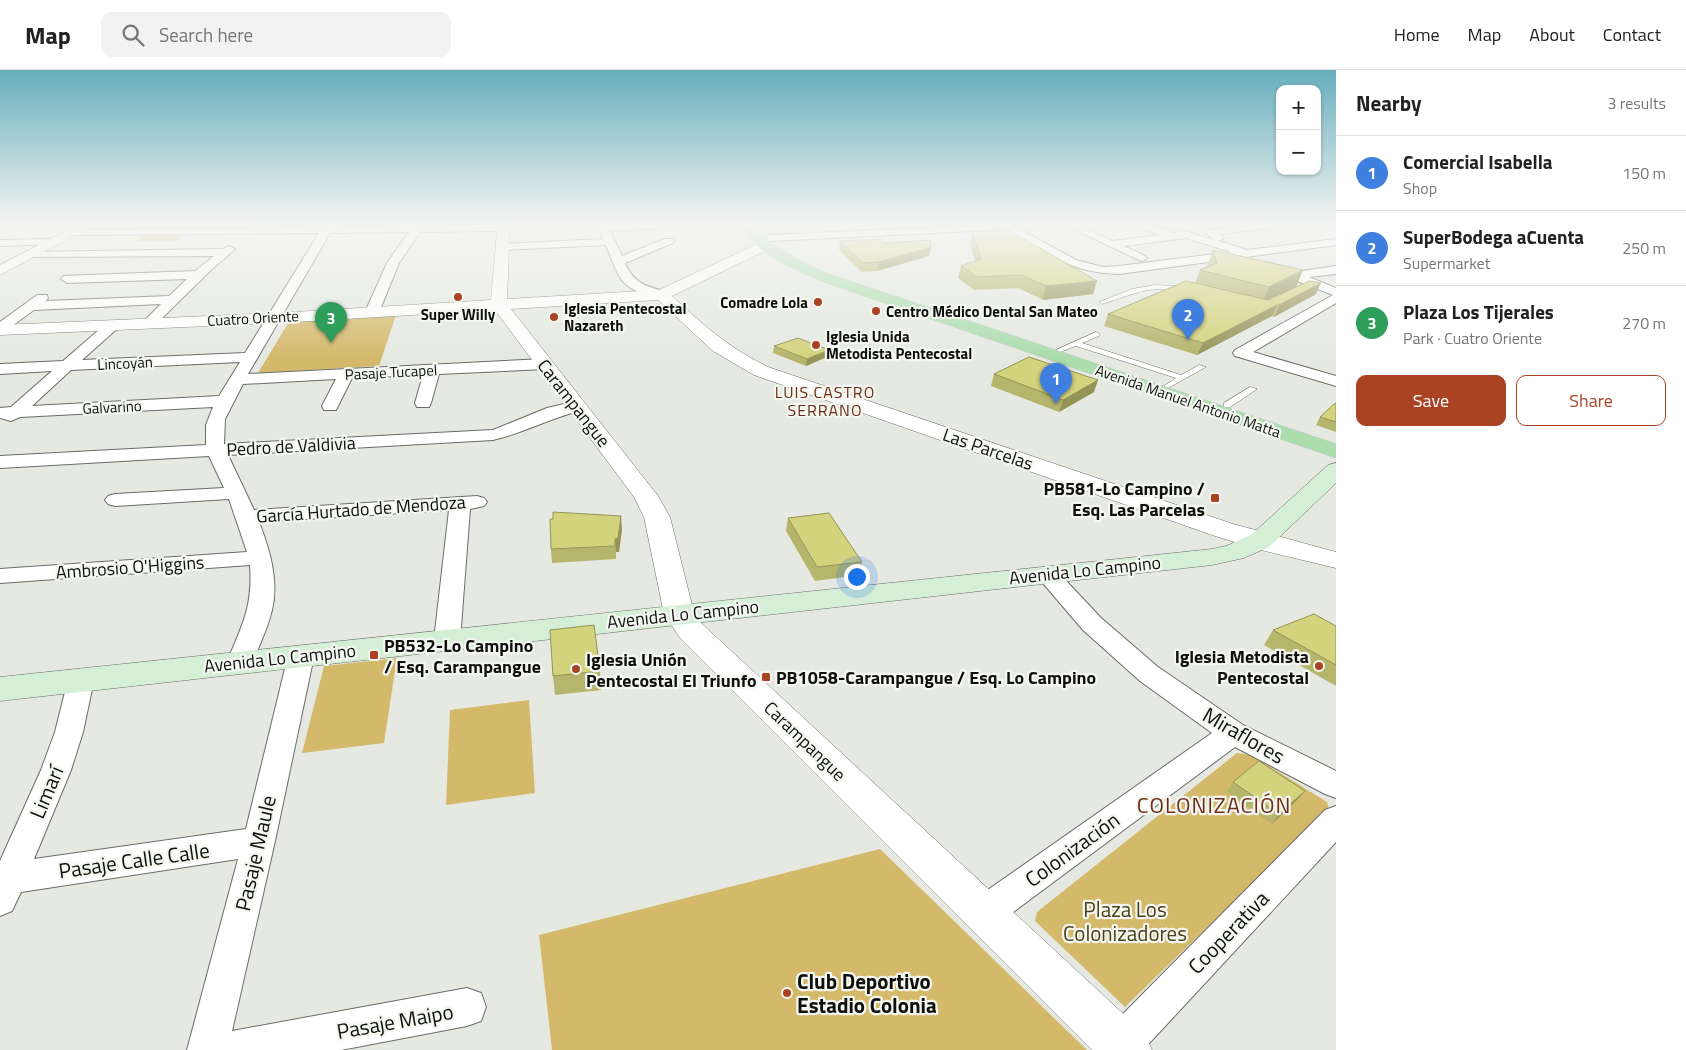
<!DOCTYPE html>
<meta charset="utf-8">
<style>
body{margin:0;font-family:"Titillium Web",sans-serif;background:#f2f2f2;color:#222}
.controls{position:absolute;right:15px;top:15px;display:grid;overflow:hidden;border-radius:10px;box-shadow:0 1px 4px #0004}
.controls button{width:45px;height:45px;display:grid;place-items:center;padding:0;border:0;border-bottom:1px solid #e0e0e0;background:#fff;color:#222;font:25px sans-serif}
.you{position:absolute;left:856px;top:506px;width:18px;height:18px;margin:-12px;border:4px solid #fff;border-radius:50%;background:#1a73e8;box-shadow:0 0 0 8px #1a73e833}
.badge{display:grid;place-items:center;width:32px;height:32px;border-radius:50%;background:#aa4224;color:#fff;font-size:16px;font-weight:700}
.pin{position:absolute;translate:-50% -41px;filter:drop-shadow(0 1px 2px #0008)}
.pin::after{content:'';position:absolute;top:26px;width:18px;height:15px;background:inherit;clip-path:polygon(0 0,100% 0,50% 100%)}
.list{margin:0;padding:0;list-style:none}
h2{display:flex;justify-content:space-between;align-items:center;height:65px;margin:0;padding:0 20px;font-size:21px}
h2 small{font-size:16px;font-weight:400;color:#767676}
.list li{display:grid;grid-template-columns:32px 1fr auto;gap:15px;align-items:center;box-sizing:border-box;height:75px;padding:0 20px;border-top:1px solid #e0e0e0}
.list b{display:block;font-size:19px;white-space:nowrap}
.list p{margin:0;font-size:16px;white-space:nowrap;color:#767676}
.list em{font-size:16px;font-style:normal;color:#767676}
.actions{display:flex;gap:10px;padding:15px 20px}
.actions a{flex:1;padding:11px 0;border:1px solid #aa4224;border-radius:10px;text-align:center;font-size:18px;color:#aa4224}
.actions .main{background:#aa4224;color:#fff}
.icon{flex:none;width:28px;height:28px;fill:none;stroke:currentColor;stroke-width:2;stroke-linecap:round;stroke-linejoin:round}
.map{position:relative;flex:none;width:1336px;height:980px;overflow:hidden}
header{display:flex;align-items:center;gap:30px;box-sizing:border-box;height:70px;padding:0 25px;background:#fff;border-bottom:1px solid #e0e0e0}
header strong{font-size:24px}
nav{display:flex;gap:28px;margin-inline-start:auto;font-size:18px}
.search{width:350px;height:45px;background:#f2f2f2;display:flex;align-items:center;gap:12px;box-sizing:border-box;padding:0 18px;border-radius:10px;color:#767676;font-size:19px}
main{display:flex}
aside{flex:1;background:#fff}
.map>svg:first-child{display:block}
.green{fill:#d4b96b}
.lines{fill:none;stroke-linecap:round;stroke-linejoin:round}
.service-casing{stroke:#6a6d67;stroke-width:1}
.minor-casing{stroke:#6a6d67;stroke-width:2}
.tertiary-casing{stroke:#6a6d67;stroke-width:1}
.secondary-casing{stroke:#6a6d67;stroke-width:1}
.primary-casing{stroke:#c5c6c5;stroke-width:1}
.service{fill:#fff;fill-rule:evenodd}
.minor{fill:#fff;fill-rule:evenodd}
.tertiary{fill:#fff;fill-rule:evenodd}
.secondary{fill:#d5eed6;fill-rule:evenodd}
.primary{fill:#abddad;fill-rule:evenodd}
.wall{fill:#b5b56c}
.shaded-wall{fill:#949458}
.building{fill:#d3d37d;stroke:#949458}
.poi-dot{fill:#aa4224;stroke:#f3f7f0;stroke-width:2}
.labels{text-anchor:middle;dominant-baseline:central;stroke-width:4.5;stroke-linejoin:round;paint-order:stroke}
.far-poi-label{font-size:15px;font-weight:bold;fill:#0f100e;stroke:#f3f7f0;text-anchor:start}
.far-street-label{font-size:15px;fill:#0f100e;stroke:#f3f7f0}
.far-neighbourhood-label{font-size:16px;letter-spacing:1px;fill:#6f2c19;stroke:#f3f7f0}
.street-label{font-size:18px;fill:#0f100e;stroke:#f3f7f0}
.poi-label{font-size:18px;font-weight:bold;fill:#0f100e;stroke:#f3f7f0;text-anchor:start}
.near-street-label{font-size:21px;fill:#0f100e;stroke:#f3f7f0}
.near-park-label{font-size:21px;fill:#4c401b;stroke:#f3f7f0}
.near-poi-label{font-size:21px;font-weight:bold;fill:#0f100e;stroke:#f3f7f0;text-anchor:start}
.near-neighbourhood-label{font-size:22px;letter-spacing:1px;fill:#6f2c19;stroke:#f3f7f0}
</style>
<header>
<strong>Map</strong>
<div class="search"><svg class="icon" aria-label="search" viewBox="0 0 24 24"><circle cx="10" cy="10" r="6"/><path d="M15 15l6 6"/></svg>Search here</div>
<nav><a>Home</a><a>Map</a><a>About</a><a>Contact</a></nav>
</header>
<main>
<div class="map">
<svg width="1336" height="980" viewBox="0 0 1336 980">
<rect width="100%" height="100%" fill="#e6e9e2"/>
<path class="green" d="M149,162H191L178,171H134Z
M396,245L379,296L258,303L290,250Z
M397,588L384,673L302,683L324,596Z
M529,630L535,723L446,735L450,640Z
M1237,683L1251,685L1327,732L1329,739L1125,937L1035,851L1037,842Z
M880,779L1087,980H552L539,865Z"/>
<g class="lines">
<defs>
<path id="service" d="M1155,215L1177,216L1192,220L1189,222C1151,214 1137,223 1102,234L1099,232L1132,219Z
M1096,262L1100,264L1099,266L1082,273L1181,305L1199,295L1206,297L1168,318L1164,316L1176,308L1076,276L1060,282L1056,280Z
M1250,317L1257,319L1230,337H1224V333Z"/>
<path id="minor" d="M326,152H336L334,156L503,155L508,158L503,161L420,162L399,193L379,242L372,246L365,242L387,193L409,162L330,163L248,304L545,289L550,291L553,294L550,297L545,299L439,304L431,333L429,337H417L415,333L423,305L352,308L336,340H324L322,336L336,309L243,314L225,349L224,374L493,360L547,338L577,331L583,332L585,336L583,340C552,347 524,363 493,370L228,385L254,440L477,426L484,428L487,432L484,436L470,439L460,570L456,576L447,579L438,576L434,570L449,440L259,452C270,480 279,511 272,540C268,558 259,575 253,592L249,598L240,601L231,598L227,592C242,555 253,537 250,495L0,513V499L247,482L229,429L115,436L108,434L105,430L108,426L115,424L224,418L209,386L0,398V386L206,375V355L213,337L20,347L11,351L0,348V338L11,337L52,301L0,304V294L63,291L108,252H118L120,255L118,258L82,290L245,283L319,163L75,165L71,164L70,162L71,160L323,157ZM240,292L219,326L32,336L71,300Z
M596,152H606L607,155L680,152V156L676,157L610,161L622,186L665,169H673L674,171L673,173L625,193C634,214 646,216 667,222L668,225L667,228C660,229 654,227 647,225C617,216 617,201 606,175L502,180L496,177L502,174L603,169Z
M995,152H1007L1076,190L1103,197L1119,196L1231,182L1186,168L1124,176L1145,186L1147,188L1145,190L1141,191L1059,152H1072L1112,171L1160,165L1130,154L1129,152H1144L1173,163L1187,162L1214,170L1204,162L1205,160L1282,152V156L1278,157L1220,164L1224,168L1219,171L1247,180L1336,169V175L1119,204C1080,204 1050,187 1018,167C1010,162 1000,158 995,152Z
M990,155L994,156L995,158L994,160L769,171L764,168L769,165Z
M51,169L55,170L56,172L55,174L0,176V170Z
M229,176L235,179L233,181L212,199L154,256L149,257L142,253L161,234L34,240L5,261L0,262V252L37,225H47L48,228L46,231L169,226L187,209L67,213L61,209L63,206L195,201L214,186L32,187L28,186L26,184L28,182L223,179Z
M1272,193L1295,202L1336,196V204L1309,207L1336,218V233L1253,282L1336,306V316L1235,286L1233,283L1235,280L1333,225L1268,200L1266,197Z
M1048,498L1056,500L1101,548L1158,597L1243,655L1336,701V728L1325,724L1235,677L996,855L984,860L972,855L966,843L972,831L1212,663L1140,611L1083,560L1036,505L1040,500Z
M301,577L310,580L314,586L275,771L232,961L467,918L481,923L486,937L481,951L467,956L341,980H187L238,789L21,822L12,841L0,846V791L41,700L55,662L68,610L72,603L81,600L90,603L94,610L83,662L71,700L34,789L246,759L288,586L292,580Z
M1336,736V772L1143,980H1103L1101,974L1107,960L1325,740Z"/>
<path id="tertiary" d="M84,152H99L0,205V195Z
M498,152H510L507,229L659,220L759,173H769L771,176L769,179L672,226C702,254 730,279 768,297L1233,454L1336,482V498L1261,480L1215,466L754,305L713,281L658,230L511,239L658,426L670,447L694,543L702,554L1144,963L1152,980H1092L680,568L664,544L644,447L634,427L495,240L278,253L0,265V255L278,243L491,230Z"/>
<path id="secondary" d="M1336,393V413L1269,477L1244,488L1212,495L0,631V607L1212,479L1226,476L1251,465L1328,395Z"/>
<path id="primary" d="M735,152H748C771,176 798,191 829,204L1336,374V388L832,215C796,201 757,184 735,152Z"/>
</defs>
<use href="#service" class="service-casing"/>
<use href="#minor" class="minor-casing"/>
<use href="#tertiary" class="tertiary-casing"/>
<use href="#secondary" class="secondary-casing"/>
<use href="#primary" class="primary-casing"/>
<use href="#service" class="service"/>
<use href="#minor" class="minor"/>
<use href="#tertiary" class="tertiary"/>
<use href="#secondary" class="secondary"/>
<use href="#primary" class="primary"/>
</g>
<path class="wall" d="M972,162L1093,224L1043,230L1018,218L974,220L958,208L961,196L975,191L970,174Z
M840,171L885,173L931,177L929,186L877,201L862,202L839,180Z
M1213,180L1303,200L1296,217L1316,224L1274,247L1272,246L1197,285L1104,256L1108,244L1195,213L1200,200L1207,197Z
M774,276L829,280V286L806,296L773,283Z
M994,304L1094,322L1059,342L991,316Z
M1336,333V362L1316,355L1320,347Z
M788,448L862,492L859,505L815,511L786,461Z
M622,459L619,482H616V489L552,493L551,479Z
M1336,556V616L1264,575L1273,560Z
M600,601L601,620L555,625L553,606Z
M1233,712L1305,721L1297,730L1272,754L1227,722Z"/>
<path class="shaded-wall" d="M931,177L929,186L877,201L879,192Z
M1303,200L1296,217L1262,234L1269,217Z
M1097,211L1093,224L1043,230L1046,216Z
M1321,213L1316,224L1274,247L1279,235Z
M1277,235L1272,246L1197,285L1203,273Z
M829,280V286L806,296L807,289Z
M1098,310L1094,322L1059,342L1063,330Z
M621,446L622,459L619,482H616L615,469Z
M1305,721L1297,730L1272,754L1279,744Z"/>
<path class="building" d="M1009,160L1097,211L1046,216L1021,205L977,207L961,196L981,189L972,162Z
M881,169L885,173L930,170L931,177L879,192L863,193L840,171Z
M1213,180L1303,200L1269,217L1200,200L1217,193Z
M1186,211L1268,230L1309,211L1321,213L1279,235H1277L1203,273L1108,244Z
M798,268L829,280L807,289L774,276Z
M1029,287L1098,310L1063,330L994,304Z
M1336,333V352L1320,347L1334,334Z
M553,442L621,446L618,468L615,469V476L551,479L550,449H553Z
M829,443L862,492L817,497L788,448Z
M1314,544L1336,556V595L1273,560Z
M594,555L600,601L553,606L550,560Z
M1259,691L1305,721L1279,744L1233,712Z"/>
<linearGradient id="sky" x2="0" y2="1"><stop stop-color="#67aebd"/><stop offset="0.53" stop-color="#f4f5f2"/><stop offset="1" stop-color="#f4f5f2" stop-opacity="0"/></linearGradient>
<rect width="1336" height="289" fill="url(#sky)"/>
<g class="poi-dot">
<circle cx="458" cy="227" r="5"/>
<circle cx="818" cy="232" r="5"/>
<circle cx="876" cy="241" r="5"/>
<circle cx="554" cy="247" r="5"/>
<circle cx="816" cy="275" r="5"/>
<rect x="1210" y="423" width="10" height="10" rx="2.5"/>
<rect x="369" y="580" width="10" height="10" rx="2.5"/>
<circle cx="1319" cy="596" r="5"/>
<circle cx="576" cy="599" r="5"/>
<rect x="761" y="602" width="10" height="10" rx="2.5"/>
<circle cx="787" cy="923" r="5"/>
</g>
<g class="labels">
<g class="far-poi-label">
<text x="808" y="232" text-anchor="end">Comadre Lola</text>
<text x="564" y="238">Iglesia Pentecostal<tspan x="564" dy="17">Nazareth</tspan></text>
<text x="886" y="241">Centro Médico Dental San Mateo</text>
<text x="458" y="244" text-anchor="middle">Super Willy</text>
<text x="826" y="266">Iglesia Unida<tspan x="826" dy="17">Metodista Pentecostal</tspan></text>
</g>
<g class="far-street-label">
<text transform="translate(253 248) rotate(-3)">Cuatro Oriente</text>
<text transform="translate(125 293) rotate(-3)">Lincoyán</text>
<text transform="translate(391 302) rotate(-3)">Pasaje Tucapel</text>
<text transform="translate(1188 331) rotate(19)">Avenida Manuel Antonio Matta</text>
<text transform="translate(112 337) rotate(-3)">Galvarino</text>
</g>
<g class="far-neighbourhood-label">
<text x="825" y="322">LUIS CASTRO<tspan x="825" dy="18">SERRANO</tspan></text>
</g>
<g class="street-label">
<text transform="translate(574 333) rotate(52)">Carampangue</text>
<text transform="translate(291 376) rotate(-3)">Pedro de Valdivia</text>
<text transform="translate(988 379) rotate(19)">Las Parcelas</text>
<text transform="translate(361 439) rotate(-4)">García Hurtado de Mendoza</text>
<text transform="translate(130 497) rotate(-4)">Ambrosio O'Higgins</text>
<text transform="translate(1085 500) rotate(-6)">Avenida Lo Campino</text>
<text transform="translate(683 544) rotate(-6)">Avenida Lo Campino</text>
<text transform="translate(280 588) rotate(-6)">Avenida Lo Campino</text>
<text transform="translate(805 671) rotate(44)">Carampangue</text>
</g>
<g class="poi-label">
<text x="1205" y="418" text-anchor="end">PB581-Lo Campino /<tspan x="1205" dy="21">Esq. Las Parcelas</tspan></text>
<text x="384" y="575">PB532-Lo Campino<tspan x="384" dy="21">/ Esq. Carampangue</tspan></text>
<text x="1309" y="586" text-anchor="end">Iglesia Metodista<tspan x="1309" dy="21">Pentecostal</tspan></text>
<text x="586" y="589">Iglesia Unión<tspan x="586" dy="21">Pentecostal El Triunfo</tspan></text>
<text x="776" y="607">PB1058-Carampangue / Esq. Lo Campino</text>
</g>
<g class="near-street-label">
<text transform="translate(1244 665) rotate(30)">Miraflores</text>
<text transform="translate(46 722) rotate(-67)">Limarí</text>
<text transform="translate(1072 779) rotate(-36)">Colonización</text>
<text transform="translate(255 783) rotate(-77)">Pasaje Maule</text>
<text transform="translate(134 790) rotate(-8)">Pasaje Calle Calle</text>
<text transform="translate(1228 862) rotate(-46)">Cooperativa</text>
<text transform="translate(395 951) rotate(-10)">Pasaje Maipo</text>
</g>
<g class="near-park-label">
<text x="1125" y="839">Plaza Los<tspan x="1125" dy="24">Colonizadores</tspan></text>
</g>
<g class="near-poi-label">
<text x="797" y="911">Club Deportivo<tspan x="797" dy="24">Estadio Colonia</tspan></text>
</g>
<g class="near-neighbourhood-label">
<text x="1214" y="735">COLONIZACIÓN</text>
</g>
</g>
</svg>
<div class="controls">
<button>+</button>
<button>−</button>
</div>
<div class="you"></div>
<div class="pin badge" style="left:1056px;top:334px;background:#3f7fe0">1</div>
<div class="pin badge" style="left:1188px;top:270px;background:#3f7fe0">2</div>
<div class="pin badge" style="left:331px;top:273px;background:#2e9e5b">3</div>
</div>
<aside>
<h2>Nearby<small>3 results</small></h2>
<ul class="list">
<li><span class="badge" style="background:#3f7fe0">1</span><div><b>Comercial Isabella</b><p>Shop</p></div><em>150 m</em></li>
<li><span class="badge" style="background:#3f7fe0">2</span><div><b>SuperBodega aCuenta</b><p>Supermarket</p></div><em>250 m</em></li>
<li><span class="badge" style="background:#2e9e5b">3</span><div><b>Plaza Los Tijerales</b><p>Park · Cuatro Oriente</p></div><em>270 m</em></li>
</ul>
<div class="actions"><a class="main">Save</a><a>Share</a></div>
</aside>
</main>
